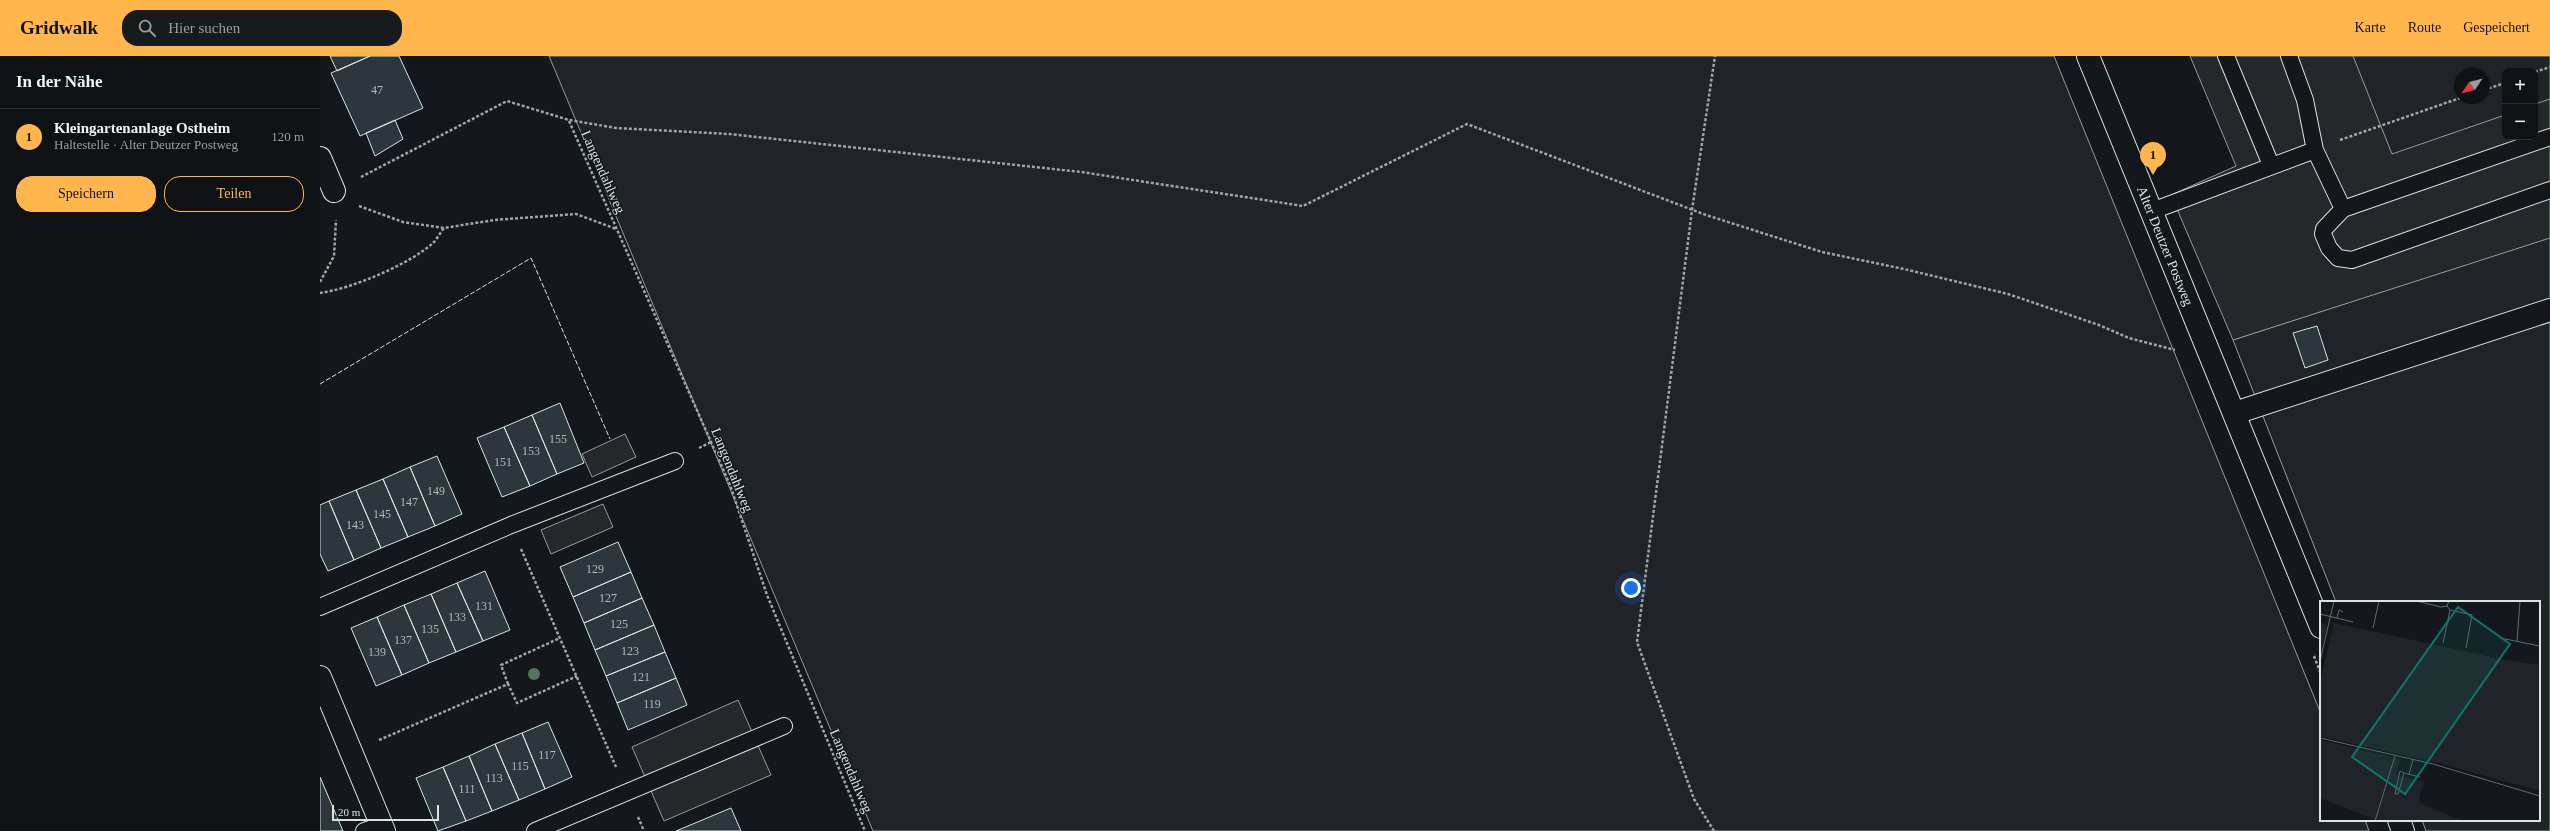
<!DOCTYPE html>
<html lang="de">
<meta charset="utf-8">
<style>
body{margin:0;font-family:"Times New Roman",serif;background:#181b1e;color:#f1f3f6}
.controls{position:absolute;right:12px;top:12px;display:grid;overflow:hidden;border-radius:8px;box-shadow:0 1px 3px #0004}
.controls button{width:36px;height:36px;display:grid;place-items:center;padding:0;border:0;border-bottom:1px solid #2f3234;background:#0f1215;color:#f1f3f6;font:20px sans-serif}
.compass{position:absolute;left:2134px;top:12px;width:36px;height:36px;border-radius:50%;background:#0f1215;box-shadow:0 1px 3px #0004;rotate:235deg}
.scale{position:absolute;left:12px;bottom:10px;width:107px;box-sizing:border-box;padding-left:4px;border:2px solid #d8e6dc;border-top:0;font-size:11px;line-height:14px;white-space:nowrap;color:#d8e6dc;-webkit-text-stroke:3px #14181c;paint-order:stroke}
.you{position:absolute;left:1311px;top:532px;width:14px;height:14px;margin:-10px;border:3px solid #fff;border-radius:50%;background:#1a73e8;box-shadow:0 0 0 6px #1a73e833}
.badge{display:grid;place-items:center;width:26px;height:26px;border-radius:50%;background:#ffb74d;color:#111;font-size:13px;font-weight:700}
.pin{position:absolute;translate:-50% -33px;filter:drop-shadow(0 1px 2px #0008)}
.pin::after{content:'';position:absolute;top:21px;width:14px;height:12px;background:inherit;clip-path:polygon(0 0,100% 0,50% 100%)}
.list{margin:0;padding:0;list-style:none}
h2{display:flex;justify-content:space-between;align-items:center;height:52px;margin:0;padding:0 16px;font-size:17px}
h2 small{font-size:13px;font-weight:400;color:#9b9ea0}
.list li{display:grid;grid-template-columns:26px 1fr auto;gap:12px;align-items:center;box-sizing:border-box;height:56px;padding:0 16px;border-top:1px solid #2f3234}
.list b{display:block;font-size:15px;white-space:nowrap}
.list p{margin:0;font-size:13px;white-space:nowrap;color:#9b9ea0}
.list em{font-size:13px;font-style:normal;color:#9b9ea0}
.actions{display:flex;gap:8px;padding:12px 16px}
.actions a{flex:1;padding:9px 0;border:1px solid #ffb74d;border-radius:16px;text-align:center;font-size:14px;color:#ffb74d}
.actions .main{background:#ffb74d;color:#111}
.icon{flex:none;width:22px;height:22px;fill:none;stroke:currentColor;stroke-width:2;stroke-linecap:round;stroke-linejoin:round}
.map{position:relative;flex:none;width:2230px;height:775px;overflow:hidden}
header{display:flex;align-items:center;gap:24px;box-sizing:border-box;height:56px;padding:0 20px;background:#ffb74d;color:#111}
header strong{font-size:19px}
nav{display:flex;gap:22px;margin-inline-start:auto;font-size:14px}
.search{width:280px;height:36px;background:#181b1e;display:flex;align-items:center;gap:10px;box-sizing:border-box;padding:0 14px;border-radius:16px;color:#9b9ea0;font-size:15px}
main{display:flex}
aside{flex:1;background:#0f1215}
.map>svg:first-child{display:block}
.green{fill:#202428;stroke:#939e99;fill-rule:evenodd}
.parking{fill:#24282b;stroke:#939e99}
.building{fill:#2c363c;stroke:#d8e6dc}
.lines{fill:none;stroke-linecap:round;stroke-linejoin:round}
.lane-casing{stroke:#d8e6dc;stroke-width:18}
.street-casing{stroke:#d8e6dc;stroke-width:24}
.secondary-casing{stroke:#d8e6dc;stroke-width:24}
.path{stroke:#9da8a2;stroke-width:2.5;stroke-dasharray:3 2;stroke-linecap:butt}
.lane{stroke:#14181c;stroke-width:16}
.street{stroke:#14181c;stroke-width:22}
.secondary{stroke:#14181c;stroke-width:22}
.fence{stroke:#d8e6dc;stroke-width:1;stroke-dasharray:5 2;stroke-linecap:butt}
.tree{fill:#55745f}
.labels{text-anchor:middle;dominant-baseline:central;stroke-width:3;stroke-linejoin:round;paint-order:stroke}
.number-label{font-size:12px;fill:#adbab4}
.street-label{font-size:14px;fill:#d8e6dc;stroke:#14181c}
.inset-road{fill:none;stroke:#626a69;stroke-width:1}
.view{fill:#0f766e;fill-opacity:0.15;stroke:#0f766e;stroke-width:2}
.inset-edge{fill:none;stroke:#d8e6dc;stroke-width:2}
</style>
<header>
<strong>Gridwalk</strong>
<div class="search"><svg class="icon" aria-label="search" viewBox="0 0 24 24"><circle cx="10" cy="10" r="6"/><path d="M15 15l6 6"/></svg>Hier suchen</div>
<nav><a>Karte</a><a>Route</a><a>Gespeichert</a></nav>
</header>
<main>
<aside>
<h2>In der Nähe<small></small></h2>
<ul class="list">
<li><span class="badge">1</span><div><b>Kleingartenanlage Ostheim</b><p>Haltestelle · Alter Deutzer Postweg</p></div><em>120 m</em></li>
</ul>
<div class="actions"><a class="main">Speichern</a><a>Teilen</a></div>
</aside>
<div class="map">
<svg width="2230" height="775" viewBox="0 0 2230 775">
<rect width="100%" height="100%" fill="#14181c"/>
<path class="green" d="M229,0H1734L2001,658V764H2045L2049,775H553Z
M2016,0H2230V775H2106L2102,764H2219V546H2016L1913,284L2100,223ZM2185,15H2215V81H2185ZM2140,18H2164V42H2140Z"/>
<path class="parking" d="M1870,0H2033L2072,98L2185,59V81H2215V48L2230,43V182L1913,284L1851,139L1916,110Z
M305,378L316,401L272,421L262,398Z
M283,448L293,471L231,498L221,474Z
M418,644L451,719L344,765L312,691Z"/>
<path class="building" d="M10,0H50L17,15Z
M50,0H79L103,52L40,80L11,17Z
M75,64L83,83L55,100L46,77Z
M1997,270L2008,304L1985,312L1973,277Z
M240,347L264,407L237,418L212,359Z
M212,359L237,418L210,430L184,371Z
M184,371L210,430L182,441L157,382Z
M117,400L142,458L115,470L90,411Z
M90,411L115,470L88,481L63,423Z
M63,423L88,481L61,492L36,434Z
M36,434L61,492L34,504L9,445Z
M9,445L34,504L8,515L0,498V449Z
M298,486L311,516L253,541L240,511Z
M165,515L190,574L163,585L137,527Z
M311,516L322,542L264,567L253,541Z
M137,527L163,585L136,596L111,538Z
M111,538L136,596L109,607L84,549Z
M322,542L334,569L275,594L264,567Z
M84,549L109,607L82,619L57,561Z
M57,561L82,619L56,630L31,572Z
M334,569L345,596L286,620L275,594Z
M345,596L356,622L297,647L286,620Z
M356,622L367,649L308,674L297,647Z
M228,666L252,721L225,733L202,677Z
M202,677L225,733L199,744L175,688Z
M175,688L199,744L172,755L149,700Z
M149,700L172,755L146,765L123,711Z
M123,711L146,765L118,775L96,722Z
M0,721L23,775H0Z
M411,752L421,775H356Z"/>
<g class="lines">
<defs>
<path id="lane" d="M1906,0L1951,109
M1969,0L1985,44L1995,94L2023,153
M2230,81L2023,153L2004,173L2003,178L2009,192L2018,202L2032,204L2230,134
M1832,155L1995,94
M0,551L191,469L355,405
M44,775L62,769
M215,775L464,670"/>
<path id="street" d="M0,102L14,135
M1915,357L2230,254
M0,621L64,775"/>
<g id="secondary">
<path id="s1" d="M1768,0L2001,571"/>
<path d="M2079,764L2083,775"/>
</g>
</defs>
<use href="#lane" class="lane-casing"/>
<use href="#street" class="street-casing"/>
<use href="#secondary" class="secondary-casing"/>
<path class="path" d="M2215,16L2230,11
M2164,34L2185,27
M249,65L410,429L447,539L545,775
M2020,84L2140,42
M41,121L187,45L249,64L296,72L409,78L761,116L983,150L1147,68L1386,159L1502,196L1584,213L1688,238L1779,269L1809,282L1855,294
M39,150L83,166L124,172L174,164L256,158L296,173
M0,226L14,200L16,164
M0,237C31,233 90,208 113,187C117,183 120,177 124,172
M379,392L391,386
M201,493L296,711
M1994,600L2001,618
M188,628L181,609L240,582
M59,684L188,628L197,647L257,620
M318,761L324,775
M1394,775L1374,743L1317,586L1372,154L1395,0"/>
<use href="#lane" class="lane"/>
<use href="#street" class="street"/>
<use href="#secondary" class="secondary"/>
<path class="fence" d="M0,328L211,202L290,383"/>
</g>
<circle class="tree" cx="214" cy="618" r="6"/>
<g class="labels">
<g class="number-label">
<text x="57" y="34">47</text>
<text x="238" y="383">155</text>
<text x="211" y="395">153</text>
<text x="183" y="406">151</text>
<text x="116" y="435">149</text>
<text x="89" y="446">147</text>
<text x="62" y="458">145</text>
<text x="35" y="469">143</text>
<text x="275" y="513">129</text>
<text x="288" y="542">127</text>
<text x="164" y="550">131</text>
<text x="137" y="561">133</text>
<text x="299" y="568">125</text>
<text x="110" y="573">135</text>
<text x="83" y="584">137</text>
<text x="310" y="595">123</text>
<text x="57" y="596">139</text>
<text x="321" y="621">121</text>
<text x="332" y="648">119</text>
<text x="227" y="699">117</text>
<text x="200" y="710">115</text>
<text x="174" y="722">113</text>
<text x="147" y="733">111</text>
</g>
<g class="street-label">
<text transform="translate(283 116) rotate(66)">Langendahlweg</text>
<text stroke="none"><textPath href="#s1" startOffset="205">Alter Deutzer Postweg</textPath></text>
<text transform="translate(412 414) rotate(68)">Langendahlweg</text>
<text transform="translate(531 715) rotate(67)">Langendahlweg</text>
</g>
</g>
<g transform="translate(2000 545)">
<rect width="220" height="220" fill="#14181c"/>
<path d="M0,22L7,24L0,52ZM14,22L180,58L220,64V190L126,164L0,135V81ZM0,139L80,158L76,174L104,181L99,196L100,202L142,220H58L0,197Z" fill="#202428"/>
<path class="inset-road" d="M96,0L121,6L127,5L129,0M127,5L130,9L152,14L146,47M0,13L33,21M17,17L19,9L23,11M53,27L59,0M180,37L220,45M197,41L200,0M123,42L130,9M0,60L14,0M0,137L113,163L220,195M84,172L80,170L75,193H78L84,172L100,176M89,173L93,159M55,220L75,155"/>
<path class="view" d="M138,6L190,43L85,193L32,156Z"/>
<rect width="220" height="220" class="inset-edge"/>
</g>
</svg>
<div class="controls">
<button>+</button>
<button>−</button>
</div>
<svg class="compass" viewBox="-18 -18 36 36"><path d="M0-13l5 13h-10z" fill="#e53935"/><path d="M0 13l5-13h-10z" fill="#9b9ea0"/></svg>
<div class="scale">20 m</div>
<div class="you"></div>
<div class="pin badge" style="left:1833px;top:119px">1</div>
</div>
</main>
